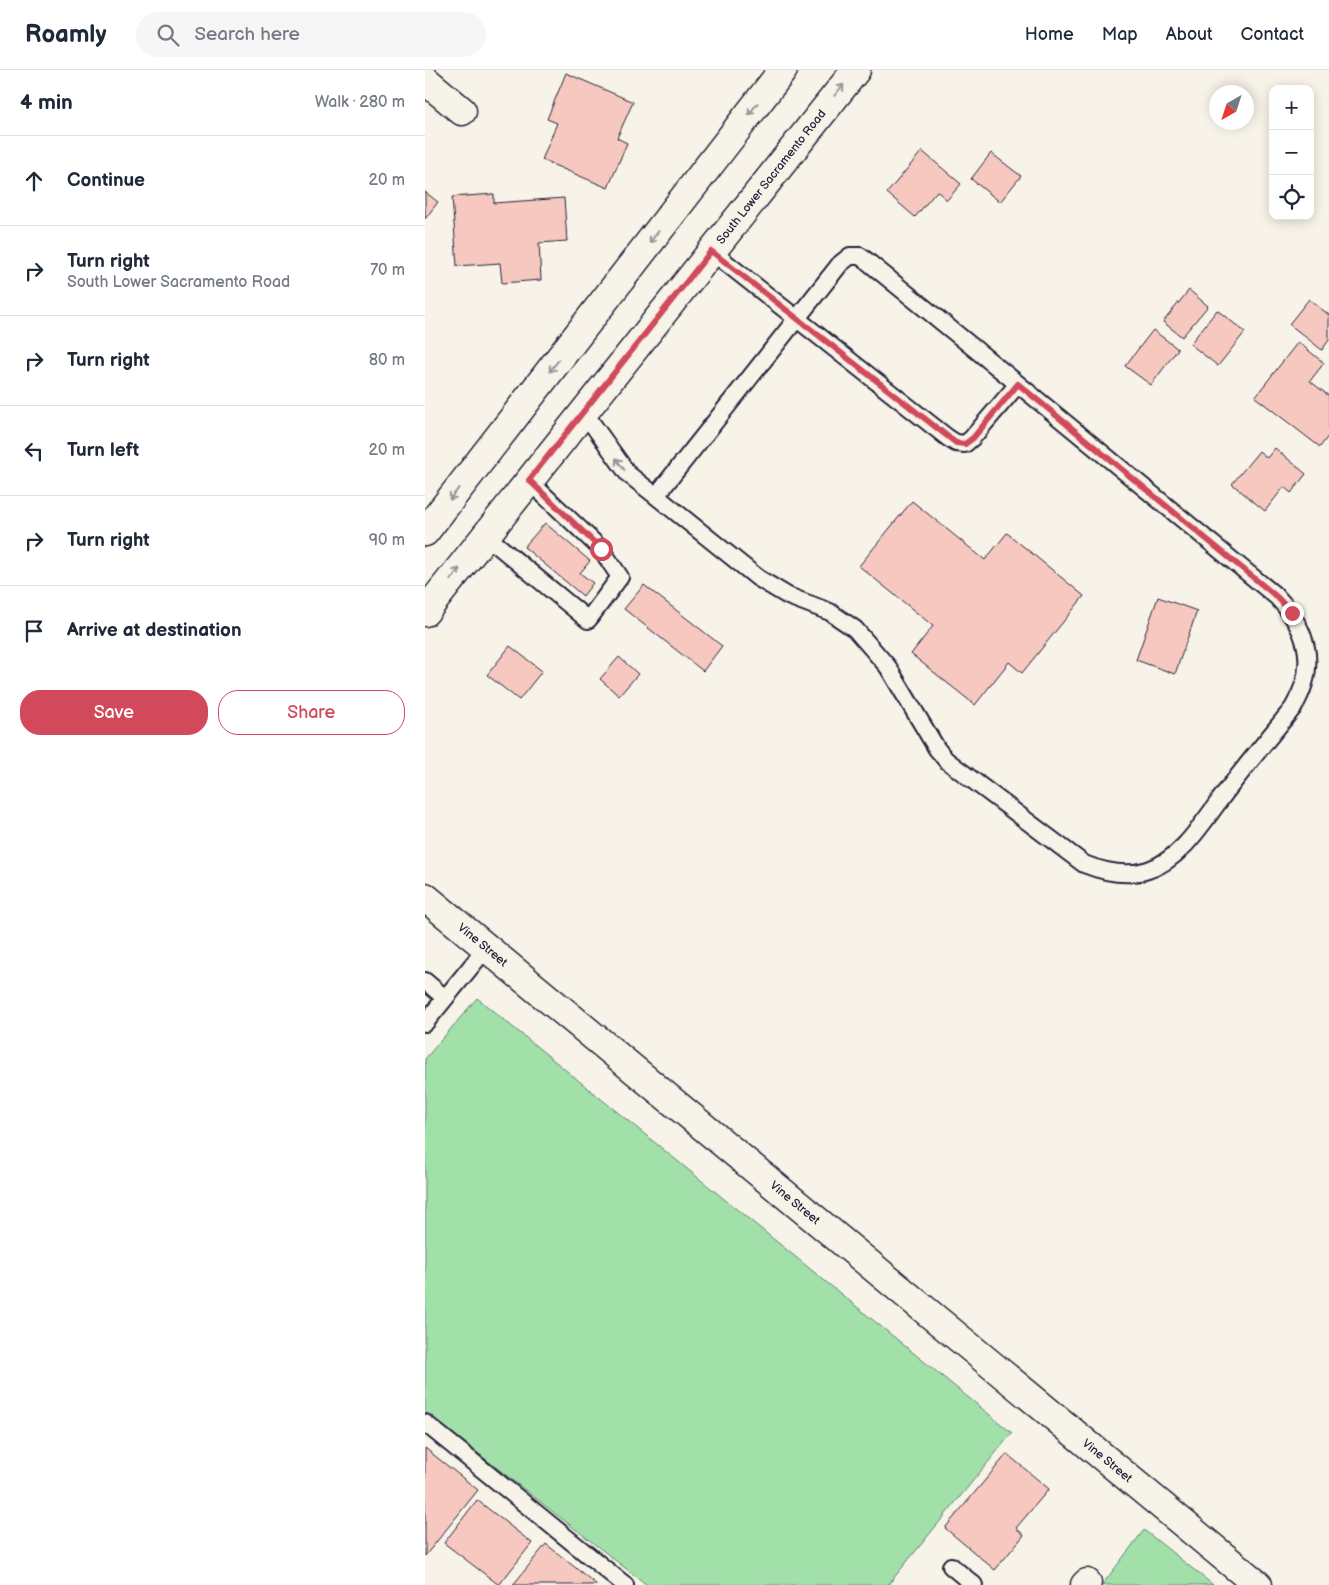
<!DOCTYPE html>
<meta charset="utf-8">
<style>
body{margin:0;font-family:"Balsamiq Sans",sans-serif;background:#f6f6f7;color:#1f2937}
.controls{position:absolute;right:15px;top:15px;display:grid;overflow:hidden;border-radius:10px;box-shadow:0 2px 12px #0003}
.controls button{width:45px;height:45px;display:grid;place-items:center;padding:0;border:0;border-bottom:1px solid #e0e1e3;background:#fff;color:#1f2937;font:25px sans-serif}
.compass{position:absolute;left:784px;top:15px;width:45px;height:45px;border-radius:50%;background:#fff;box-shadow:0 2px 12px #0003;rotate:219deg}
.stop{position:absolute;width:15px;height:15px;margin:-11px;border:4px solid #d1495b;border-radius:50%;background:#fff}
.stop.end{background:#d1495b;border-color:#fff;box-shadow:0 1px 5px #0008}
.list{margin:0;padding:0;list-style:none}
h2{display:flex;justify-content:space-between;align-items:center;height:65px;margin:0;padding:0 20px;font-size:21px}
h2 small{font-size:16px;font-weight:400;color:#747a83}
.list li{display:grid;grid-template-columns:32px 1fr auto;gap:15px;align-items:center;box-sizing:border-box;height:90px;padding:0 20px;border-top:1px solid #e0e1e3}
.list b{display:block;font-size:19px;white-space:nowrap}
.list p{margin:0;font-size:16px;white-space:nowrap;color:#747a83}
.list em{font-size:16px;font-style:normal;color:#747a83}
.actions{display:flex;gap:10px;padding:15px 20px}
.actions a{flex:1;padding:11px 0;border:1px solid #d1495b;border-radius:20px;text-align:center;font-size:18px;color:#d1495b}
.actions .main{background:#d1495b;color:#fff}
.icon{flex:none;width:28px;height:28px;fill:none;stroke:currentColor;stroke-width:2;stroke-linecap:round;stroke-linejoin:round}
.map{position:relative;flex:none;width:904px;height:1515px;overflow:hidden}
header{display:flex;align-items:center;gap:30px;box-sizing:border-box;height:70px;padding:0 25px;background:#fff;border-bottom:1px solid #e0e1e3}
header strong{font-size:24px}
nav{display:flex;gap:28px;margin-inline-start:auto;font-size:18px}
.search{width:350px;height:45px;background:#f6f6f7;display:flex;align-items:center;gap:12px;box-sizing:border-box;padding:0 18px;border-radius:28px;color:#747a83;font-size:19px}
main{display:flex}
aside{flex:1;background:#fff}
.map>svg:first-child{display:block}
.green{fill:#a1e0a9;stroke:#628172}
.building{fill:#f7c8bf;stroke:#22223b}
.lines{fill:none;stroke-linecap:round;stroke-linejoin:round}
.lane-casing{stroke:#22223b;stroke-width:20}
.street-casing{stroke:#22223b;stroke-width:31}
.secondary-casing{stroke:#22223b;stroke-width:31}
.lane{stroke:#f7f3e8;stroke-width:16}
.street{stroke:#f7f3e8;stroke-width:28}
.secondary{stroke:#f7f3e8;stroke-width:28}
.oneway{stroke:#97959a}
.route{stroke:#d1495b;stroke-width:6}
.labels{text-anchor:middle;dominant-baseline:central;stroke-width:4;stroke-linejoin:round;paint-order:stroke}
.street-label{font-size:12px;fill:#22223b;stroke:#f7f3e8}
</style>
<header>
<strong>Roamly</strong>
<div class="search"><svg class="icon" aria-label="search" viewBox="0 0 24 24"><circle cx="10" cy="10" r="6"/><path d="M15 15l6 6"/></svg>Search here</div>
<nav><a>Home</a><a>Map</a><a>About</a><a>Contact</a></nav>
</header>
<main>
<aside>
<h2>4 min<small>Walk · 280 m</small></h2>
<ul class="list">
<li><svg class="icon" aria-label="ahead" viewBox="0 0 24 24"><path d="M12 20V5M6 11l6-6 6 6"/></svg><div><b>Continue</b></div><em>20 m</em></li>
<li><svg class="icon" aria-label="right" viewBox="0 0 24 24"><path d="M7 20v-9h11M14 6l5 5-5 5"/></svg><div><b>Turn right</b><p>South Lower Sacramento Road</p></div><em>70 m</em></li>
<li><svg class="icon" aria-label="right" viewBox="0 0 24 24"><path d="M7 20v-9h11M14 6l5 5-5 5"/></svg><div><b>Turn right</b></div><em>80 m</em></li>
<li><svg class="icon" aria-label="left" viewBox="0 0 24 24"><path d="M17 20v-9H6M10 6l-5 5 5 5"/></svg><div><b>Turn left</b></div><em>20 m</em></li>
<li><svg class="icon" aria-label="right" viewBox="0 0 24 24"><path d="M7 20v-9h11M14 6l5 5-5 5"/></svg><div><b>Turn right</b></div><em>90 m</em></li>
<li><svg class="icon" aria-label="arrive" viewBox="0 0 24 24"><path d="M6 21V4h12l-3 4 3 4H6"/></svg><div><b>Arrive at destination</b></div></li>
</ul>
<div class="actions"><a class="main">Save</a><a>Share</a></div>
</aside>
<div class="map">
<svg width="904" height="1515" viewBox="0 0 904 1515">
<rect width="100%" height="100%" fill="#f7f3e8"/>
<filter id="ink" filterUnits="userSpaceOnUse"><feTurbulence type="fractalNoise" baseFrequency=".02" numOctaves="2"/><feDisplacementMap in="SourceGraphic" scale="10" xChannelSelector="R" yChannelSelector="G"/><feConvolveMatrix kernelMatrix="1 2 1 2 8 2 1 2 1" color-interpolation-filters="sRGB"/></filter>
<g filter="url(#ink)">
<path class="green" d="M52,928L587,1363L463,1515H222L0,1342V989Z
M719,1460L788,1515H677Z"/>
<path class="building" d="M141,3L208,32L192,68L202,73L183,118L117,90L132,53L122,49Z
M497,81L536,114L522,130L512,121L490,147L462,123Z
M566,83L596,106L575,132L546,109Z
M0,122L13,132L0,149Z
M69,124V133L139,128L142,171L114,173L116,210L77,213L75,193L32,196L27,127Z
M764,220L783,236L757,267L738,252Z
M884,229L904,245V270L897,280L864,254Z
M792,240L820,262L793,296L765,274Z
M728,260L753,279L726,315L700,296Z
M873,272L899,293L885,311L904,326V365L895,377L830,327Z
M850,378L881,404L866,423L859,417L840,441L807,414L834,381L842,388Z
M487,431L560,490L582,463L659,526L597,603L584,592L550,635L486,584L508,556L434,496Z
M120,453L165,491L155,503L168,513L158,526L99,477Z
M219,515L297,576L278,601L199,539Z
M733,527L772,541L750,604L711,590Z
M85,576L117,601L94,630L62,605Z
M194,587L213,604L194,626L175,609Z
M0,1378L53,1420L0,1486Z
M582,1384L624,1419L591,1458L599,1465L570,1500L520,1458Z
M52,1430L107,1473L74,1515L19,1473Z
M121,1474L172,1515H88Z"/>
<g class="lines">
<defs>
<path id="lane" d="M286,181L523,368L531,373L540,374L547,368L593,314L442,191L435,186H425L415,194L231,426L333,508L363,526L405,542L430,559L463,597L512,679L521,690L659,794C679,802 702,807 723,800C758,789 781,747 803,719C824,692 846,665 868,638C893,596 884,561 852,527L593,314
M158,341L203,404L231,426
M60,465L163,550L195,507L176,479L103,410
M0,911L20,928
M0,953L62,877
M0,1353L200,1515
M526,1496L549,1515"/>
<g id="street">
<path d="M0,10L37,41"/>
<path id="s1" d="M0,827L833,1515"/>
<path d="M660,1515L662,1513"/>
</g>
<g id="secondary">
<path d="M0,462L358,0"/>
<path id="s2" d="M0,542L431,0"/>
</g>
</defs>
<use href="#lane" class="lane-casing"/>
<use href="#street" class="street-casing"/>
<use href="#secondary" class="secondary-casing"/>
<use href="#lane" class="lane"/>
<use href="#street" class="street"/>
<use href="#secondary" class="secondary"/>
</g>
<defs><path id="oneway-shaft" d="M-6 0H5M1.5-3L5.5 0L1.5 3" fill="none" stroke-width="1.6" stroke-linecap="round" stroke-linejoin="round" transform="scale(1.25)"/></defs>
<g class="oneway">
<use href="#oneway-shaft" transform="translate(414 20) rotate(-51)"/>
<use href="#oneway-shaft" transform="translate(328 39) rotate(128)"/>
<use href="#oneway-shaft" transform="translate(229 167) rotate(128)"/>
<use href="#oneway-shaft" transform="translate(129 296) rotate(128)"/>
<use href="#oneway-shaft" transform="translate(195 394) rotate(-126)"/>
<use href="#oneway-shaft" transform="translate(29 424) rotate(128)"/>
<use href="#oneway-shaft" transform="translate(30 504) rotate(-52)"/>
</g>
</g>
<g class="lines" filter="url(#ink)">
<path class="route" d="M176,479L104,410L286,181L531,373L540,374L548,368L593,314L852,527L867,543"/>
</g>
<g class="labels">
<g class="street-label">
<text stroke="none"><textPath href="#s2" startOffset="556">South Lower Sacramento Road</textPath></text>
<text stroke="none"><textPath href="#s1" startOffset="75">Vine Street</textPath></text>
<text stroke="none"><textPath href="#s1" startOffset="480">Vine Street</textPath></text>
<text stroke="none"><textPath href="#s1" startOffset="885">Vine Street</textPath></text>
</g>
</g>
</svg>
<div class="controls">
<button>+</button>
<button>−</button>
<button><svg class="icon" aria-label="locate" viewBox="0 0 24 24"><circle cx="12" cy="12" r="6"/><path d="M12 2v4M12 18v4M2 12h4M18 12h4"/></svg></button>
</div>
<svg class="compass" viewBox="-18 -18 36 36"><path d="M0-13l5 13h-10z" fill="#e53935"/><path d="M0 13l5-13h-10z" fill="#747a83"/></svg>
<div class="stop" style="left:176px;top:479px"></div>
<div class="stop end" style="left:867px;top:543px"></div>
</div>
</main>
